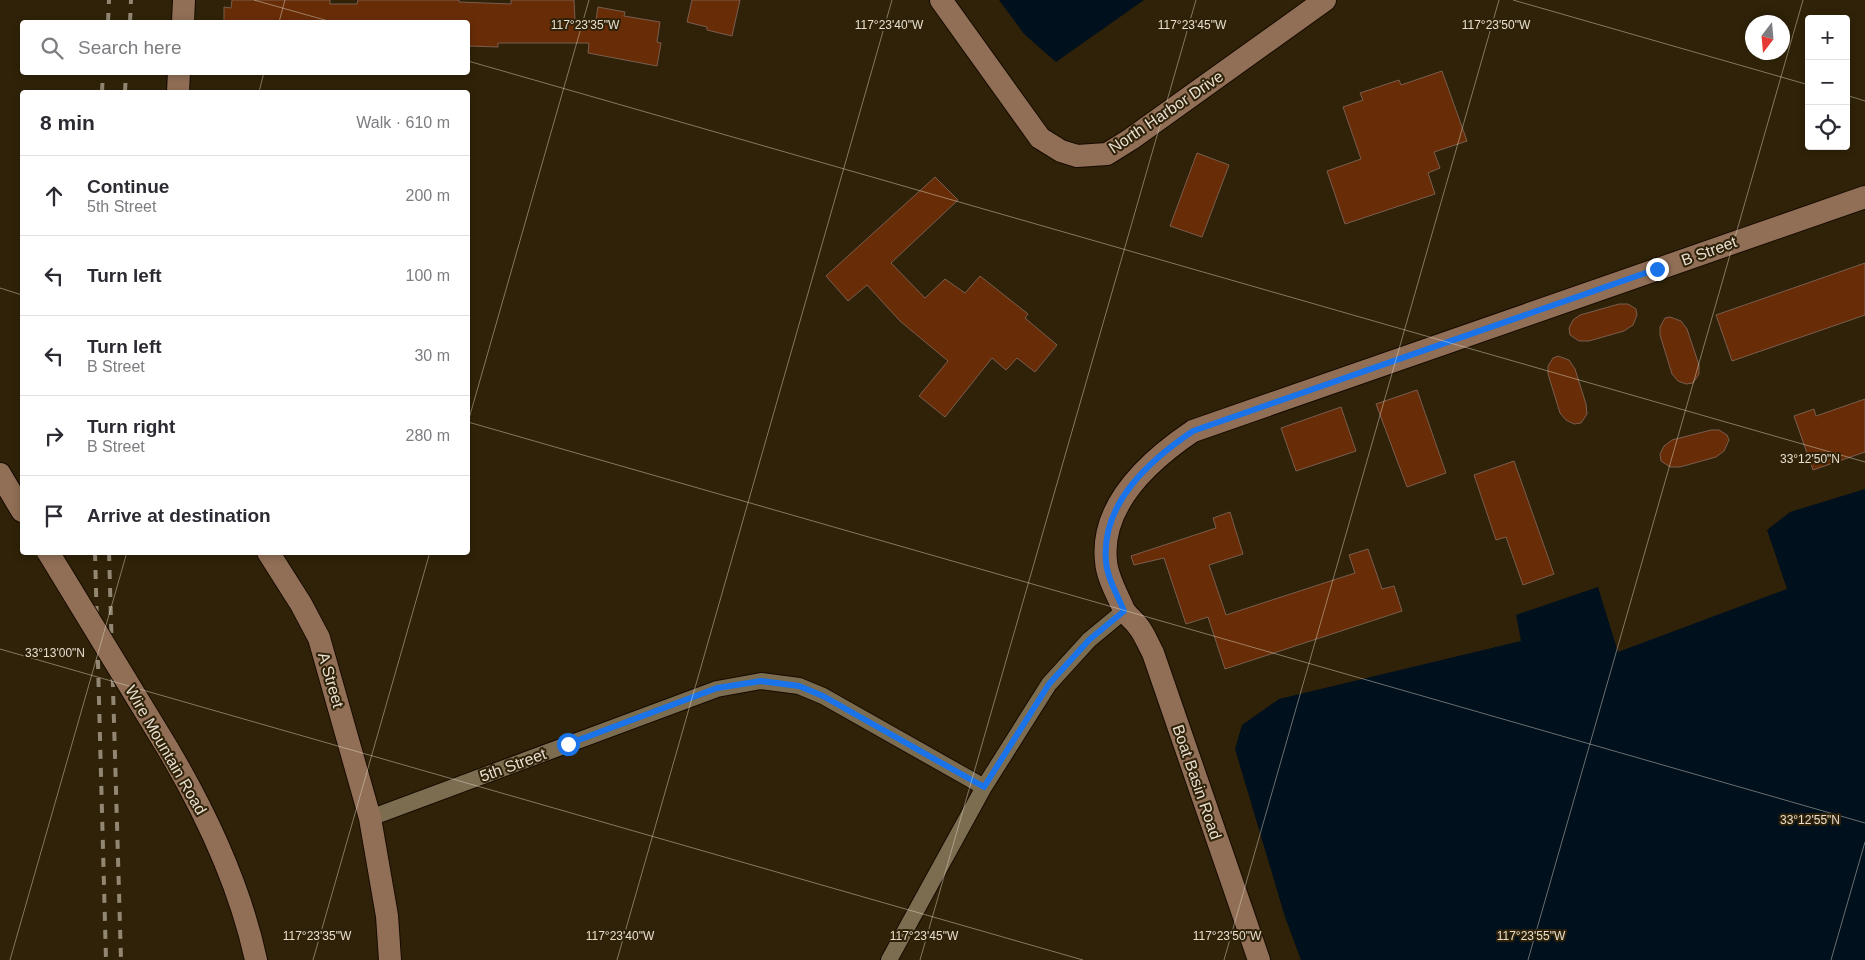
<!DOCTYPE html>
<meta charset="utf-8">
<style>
body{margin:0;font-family:Helvetica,sans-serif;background:#f7f7f7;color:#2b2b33}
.controls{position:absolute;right:15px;top:15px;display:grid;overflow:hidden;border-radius:5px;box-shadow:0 2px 8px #0003}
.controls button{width:45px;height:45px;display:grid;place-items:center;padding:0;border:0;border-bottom:1px solid #e1e1e2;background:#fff;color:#2b2b33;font:25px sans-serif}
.compass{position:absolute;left:1745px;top:15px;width:45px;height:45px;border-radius:50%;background:#fff;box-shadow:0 2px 8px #0003;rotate:196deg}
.stop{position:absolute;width:15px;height:15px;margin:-11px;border:4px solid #1a73e8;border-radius:50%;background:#fff}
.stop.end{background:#1a73e8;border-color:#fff;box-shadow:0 1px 5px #0008}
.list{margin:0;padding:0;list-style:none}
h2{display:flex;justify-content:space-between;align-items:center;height:65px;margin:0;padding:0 20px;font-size:21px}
h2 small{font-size:16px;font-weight:400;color:#7c7c81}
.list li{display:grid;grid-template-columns:32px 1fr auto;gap:15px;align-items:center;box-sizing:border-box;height:80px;padding:0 20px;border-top:1px solid #e1e1e2}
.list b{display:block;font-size:19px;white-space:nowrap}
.list p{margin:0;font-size:16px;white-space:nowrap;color:#7c7c81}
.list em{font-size:16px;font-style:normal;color:#7c7c81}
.icon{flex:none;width:28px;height:28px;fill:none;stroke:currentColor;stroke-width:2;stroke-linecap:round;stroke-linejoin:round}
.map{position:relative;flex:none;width:1865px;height:960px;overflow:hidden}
.search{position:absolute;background:#fff;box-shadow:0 2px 8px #0003;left:20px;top:20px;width:450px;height:55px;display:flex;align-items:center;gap:12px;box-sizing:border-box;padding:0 18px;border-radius:5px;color:#7c7c81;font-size:19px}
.panel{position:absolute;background:#fff;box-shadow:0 2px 8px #0003;left:20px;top:90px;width:450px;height:465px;border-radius:5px}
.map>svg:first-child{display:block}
.water{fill:#00101d}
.building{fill:#682d07;stroke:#7a5d4f}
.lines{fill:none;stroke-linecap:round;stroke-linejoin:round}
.street-casing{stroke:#170b00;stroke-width:18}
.secondary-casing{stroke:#170b00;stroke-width:24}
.street{stroke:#7c6d51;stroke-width:16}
.secondary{stroke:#916f56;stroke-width:22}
.rail{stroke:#928773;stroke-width:4;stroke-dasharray:9 9;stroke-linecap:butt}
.secondary-bridge-casing{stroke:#170b00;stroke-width:24;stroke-linecap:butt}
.secondary-bridge{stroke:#916f56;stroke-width:22}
.route{stroke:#1a73e8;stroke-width:6}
.ticks{fill:none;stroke:#e8dfd0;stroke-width:1;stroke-opacity:0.45}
.labels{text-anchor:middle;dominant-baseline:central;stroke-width:4;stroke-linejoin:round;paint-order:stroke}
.street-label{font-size:16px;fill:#e8dfd0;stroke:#2f2208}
.ticks-label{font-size:12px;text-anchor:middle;fill:#e8dfd0;stroke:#2f2208;stroke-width:4;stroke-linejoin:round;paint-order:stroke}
</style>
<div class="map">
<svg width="1865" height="960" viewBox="0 0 1865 960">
<rect width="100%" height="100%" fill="#2f2208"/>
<path class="water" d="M999,0H1144L1056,62L1024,34Z
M1865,489V960H1301L1285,917L1235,749L1242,725L1279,699L1521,641L1516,615L1598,587L1618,652L1787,589L1767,530L1790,512Z"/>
<path class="building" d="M232,0H330V4H357L358,0H459V2L511,4V0H574L575,20H596L598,7L625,12L624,16L660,22L657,42L661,43L657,66L588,53L589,43H498V47L468,46V22H224V7L231,8Z
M692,0H740L732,36L707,30V27L687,22Z
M1442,71L1467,141L1434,152L1440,168L1428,173L1435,194L1345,224L1327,171L1361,159L1343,107L1363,100L1360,93L1399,80L1401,85Z
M1197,153L1229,165L1202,237L1170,226Z
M935,177L958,200L891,263L925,298L945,279L965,293L980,276L1028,314L1025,318L1057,345L1035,372L1017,358L1006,370L992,358L945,417L919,396L948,361L900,321L867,285L848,301L826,276Z
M1865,263V315L1732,361L1716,315Z
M1619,304H1628L1636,309L1637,315L1633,325L1624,331L1589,341H1579L1570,335L1569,328L1573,320L1580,315Z
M1670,317L1681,321L1687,329L1699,365V374L1693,383L1686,384L1678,381L1672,374L1660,335V327L1665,318Z
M1558,356L1569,360L1575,369L1586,404L1587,414L1581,423L1574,424L1566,420L1560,413L1548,374V366L1553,358Z
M1417,390L1446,473L1407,487L1376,404Z
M1865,399V452L1813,470L1794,416L1814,409L1816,416Z
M1341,407L1356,451L1296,471L1281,428Z
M1711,430H1719L1727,435L1729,440L1724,451L1716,457L1680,467H1670L1661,461L1660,454L1664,446L1672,440Z
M1514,461L1554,574L1523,585L1506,537L1496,540L1474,475Z
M1230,512L1243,554L1209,565L1226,615L1355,573L1349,555L1368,549L1382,589L1394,586L1402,611L1225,669L1208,617L1186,624L1164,558L1134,565L1131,556L1216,528L1213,518Z"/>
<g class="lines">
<defs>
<path id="street" d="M370,818L717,689L761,681L799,686L823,696L984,787
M889,960L984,787L1049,684L1089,640L1124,611"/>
<path id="secondary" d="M941,0L1040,138L1061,151L1077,156L1107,154L1131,139L1325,0
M183,22L184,0
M178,92L179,72
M0,474L22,511
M268,552L301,604L319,638L370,818L387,916L390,960
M168,749C207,815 240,886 256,960
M1259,960L1153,653C1148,644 1144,633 1138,626C1133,619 1126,615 1123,608C1117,594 1107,577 1106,561C1100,504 1150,460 1193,431L1865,197"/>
</defs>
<use href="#street" class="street-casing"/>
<use href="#secondary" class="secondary-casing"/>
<use href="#street" class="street"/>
<use href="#secondary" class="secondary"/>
<path class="rail" d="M108,22L109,0
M130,22L131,0
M102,92L103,72
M125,92L126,72
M95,552L106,960
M109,552L121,960"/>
<defs>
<path id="secondary-bridge" d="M48,552L168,749"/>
</defs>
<use href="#secondary-bridge" class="secondary-bridge-casing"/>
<use href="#secondary-bridge" class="secondary-bridge"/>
</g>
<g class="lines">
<path class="route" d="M568,744L717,688L761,681L799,686L823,696L984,787L1049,684L1089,640L1124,611C1118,596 1107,578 1106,561C1101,503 1150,460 1193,431L1657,269"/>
</g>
<path class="ticks" d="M254,0L332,22M1513,0L1809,85M279,22L285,0M468,61L1865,462M259,92L264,72M1846,95L1865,101M0,288L22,295M468,422L589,0M468,422L1865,823M0,649L1083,960M10,960L127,552M313,960L430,552M617,960L892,0M920,960L1196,0M1224,960L1499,0M1528,960L1803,0M1831,960L1865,842"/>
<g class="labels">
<g class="street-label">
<text transform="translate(1166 112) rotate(-34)">North Harbor Drive</text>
<text transform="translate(1709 251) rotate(-20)">B Street</text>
<text transform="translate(331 680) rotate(74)">A Street</text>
<text transform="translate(166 750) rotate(60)">Wire Mountain Road</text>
<text transform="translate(513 765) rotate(-20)">5th Street</text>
<text transform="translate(1197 782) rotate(71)">Boat Basin Road</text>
</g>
</g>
<g class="ticks-label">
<text x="585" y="29">117°23'35"W</text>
<text x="889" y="29">117°23'40"W</text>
<text x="1192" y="29">117°23'45"W</text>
<text x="1496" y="29">117°23'50"W</text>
<text x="1810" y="463">33°12'50"N</text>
<text x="55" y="657">33°13'00"N</text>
<text x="1810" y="824">33°12'55"N</text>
<text x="317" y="940">117°23'35"W</text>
<text x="620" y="940">117°23'40"W</text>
<text x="924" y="940">117°23'45"W</text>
<text x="1227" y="940">117°23'50"W</text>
<text x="1531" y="940">117°23'55"W</text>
</g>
</svg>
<div class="controls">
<button>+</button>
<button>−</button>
<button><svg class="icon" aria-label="locate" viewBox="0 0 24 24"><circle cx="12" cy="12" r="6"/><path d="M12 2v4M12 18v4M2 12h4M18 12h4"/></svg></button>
</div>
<svg class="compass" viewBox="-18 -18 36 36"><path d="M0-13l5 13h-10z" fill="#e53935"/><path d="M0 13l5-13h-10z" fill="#7c7c81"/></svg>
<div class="stop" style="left:568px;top:744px"></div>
<div class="stop end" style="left:1657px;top:269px"></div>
<div class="search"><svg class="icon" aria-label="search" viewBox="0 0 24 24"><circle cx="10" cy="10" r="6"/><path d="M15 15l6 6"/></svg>Search here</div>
<section class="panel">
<h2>8 min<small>Walk · 610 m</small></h2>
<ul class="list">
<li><svg class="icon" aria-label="ahead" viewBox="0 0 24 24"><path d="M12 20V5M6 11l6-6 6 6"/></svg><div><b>Continue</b><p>5th Street</p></div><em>200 m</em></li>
<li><svg class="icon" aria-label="left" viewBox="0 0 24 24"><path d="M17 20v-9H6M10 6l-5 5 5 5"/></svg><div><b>Turn left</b></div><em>100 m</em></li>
<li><svg class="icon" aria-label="left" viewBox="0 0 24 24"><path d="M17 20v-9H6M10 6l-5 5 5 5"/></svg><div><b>Turn left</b><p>B Street</p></div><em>30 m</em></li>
<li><svg class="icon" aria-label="right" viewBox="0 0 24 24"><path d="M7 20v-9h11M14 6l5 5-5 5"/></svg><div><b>Turn right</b><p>B Street</p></div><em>280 m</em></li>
<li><svg class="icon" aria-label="arrive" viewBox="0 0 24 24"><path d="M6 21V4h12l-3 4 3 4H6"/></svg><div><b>Arrive at destination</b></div></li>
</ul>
</section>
</div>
